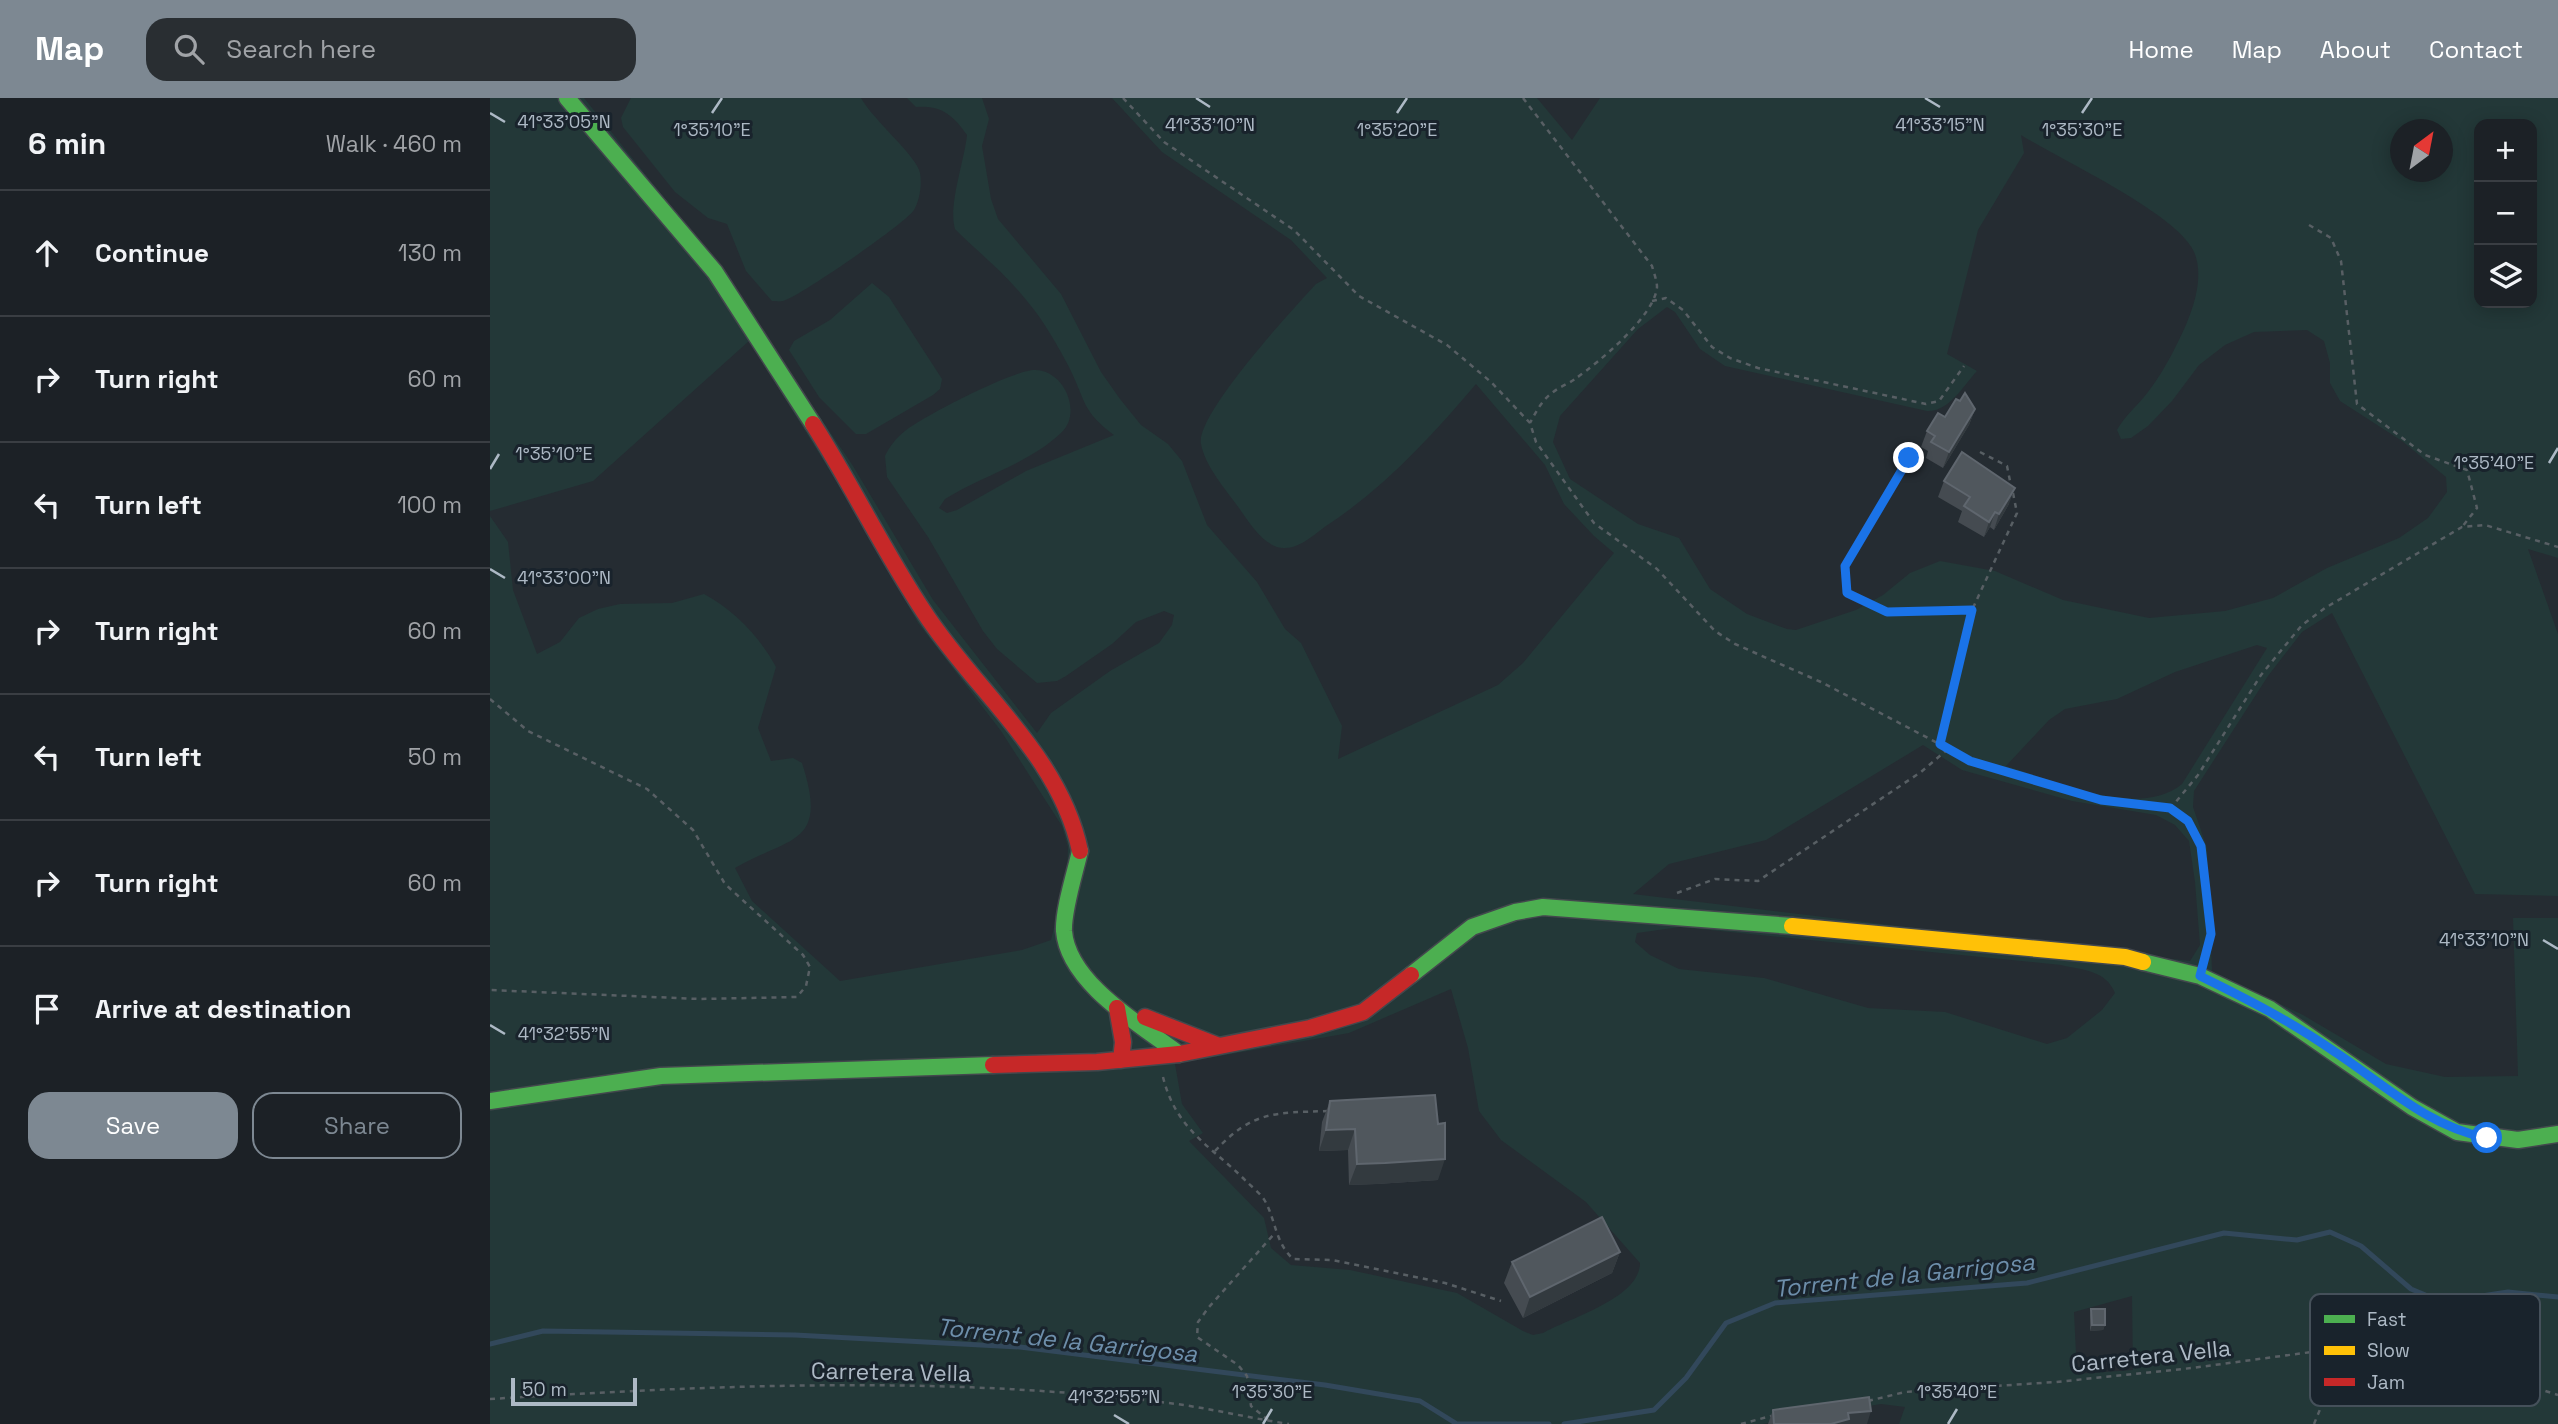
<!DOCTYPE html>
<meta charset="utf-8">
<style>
body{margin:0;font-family:"Space Grotesk",sans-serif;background:#292e32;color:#f1f3f6}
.controls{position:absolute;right:21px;top:21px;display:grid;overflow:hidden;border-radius:14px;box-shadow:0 4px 18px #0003}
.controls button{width:63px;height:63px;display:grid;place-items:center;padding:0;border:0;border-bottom:2px solid #3a3e43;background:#1c2126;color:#f1f3f6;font:35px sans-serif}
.compass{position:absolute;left:1900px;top:21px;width:63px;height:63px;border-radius:50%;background:#1c2126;box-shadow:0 4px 18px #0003;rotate:32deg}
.scale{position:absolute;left:21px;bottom:18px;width:126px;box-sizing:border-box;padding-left:7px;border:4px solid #adb9c5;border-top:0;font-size:19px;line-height:24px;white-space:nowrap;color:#adb9c5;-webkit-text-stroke:5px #19232c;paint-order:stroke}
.stop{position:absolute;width:21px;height:21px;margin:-16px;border:5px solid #1a73e8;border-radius:50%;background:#fff}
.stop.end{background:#1a73e8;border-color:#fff;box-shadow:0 2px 7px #0008}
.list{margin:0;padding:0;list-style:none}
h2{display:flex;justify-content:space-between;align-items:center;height:91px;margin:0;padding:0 28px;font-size:30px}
h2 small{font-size:23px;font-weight:400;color:#a0a3a7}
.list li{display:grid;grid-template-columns:46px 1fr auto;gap:21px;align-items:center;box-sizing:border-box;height:126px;padding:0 28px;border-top:2px solid #3a3e43}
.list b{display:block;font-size:26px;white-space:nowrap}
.list em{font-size:23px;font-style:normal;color:#a0a3a7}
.actions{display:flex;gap:14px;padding:21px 28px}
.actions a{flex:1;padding:16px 0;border:2px solid #7d8892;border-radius:21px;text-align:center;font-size:24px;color:#7d8892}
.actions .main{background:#7d8892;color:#fff}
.icon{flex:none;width:38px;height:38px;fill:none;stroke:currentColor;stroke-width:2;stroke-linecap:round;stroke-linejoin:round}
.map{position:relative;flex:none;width:2068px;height:1326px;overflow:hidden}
header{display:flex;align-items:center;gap:42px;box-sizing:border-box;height:98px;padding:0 35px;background:#7d8892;color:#fff}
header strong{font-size:33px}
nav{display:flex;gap:38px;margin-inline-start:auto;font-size:24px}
.search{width:490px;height:63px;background:#292e32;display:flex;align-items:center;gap:18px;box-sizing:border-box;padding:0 24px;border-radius:21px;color:#a0a3a7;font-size:26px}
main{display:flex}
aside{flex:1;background:#1c2126}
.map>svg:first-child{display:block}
.green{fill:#233838;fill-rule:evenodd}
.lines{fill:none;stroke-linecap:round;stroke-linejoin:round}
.stream{stroke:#32485b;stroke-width:5}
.fast-casing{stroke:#43484d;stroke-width:19}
.slow-casing{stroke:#43484d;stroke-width:19}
.jam-casing{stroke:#43484d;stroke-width:19}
.path{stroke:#585f64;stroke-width:2.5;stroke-dasharray:5 5;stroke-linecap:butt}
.fast{stroke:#4caf50;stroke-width:16}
.slow{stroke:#ffc107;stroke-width:16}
.jam{stroke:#c62828;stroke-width:16}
.wall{fill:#454b51}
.shaded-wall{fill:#333a3f}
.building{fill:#50575d;stroke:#5f666e;stroke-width:2}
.route{stroke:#1a73e8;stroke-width:9}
.ticks{fill:none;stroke:#adb9c5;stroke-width:2.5}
.labels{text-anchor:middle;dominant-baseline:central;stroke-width:6;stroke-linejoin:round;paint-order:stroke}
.street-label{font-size:23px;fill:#adb9c5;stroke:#19232c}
.water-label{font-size:24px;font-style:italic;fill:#6d8eaa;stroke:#19232c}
.key{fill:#19232c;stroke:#45505a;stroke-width:2}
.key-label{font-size:19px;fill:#adb9c5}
.ticks-label{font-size:18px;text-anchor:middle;fill:#adb9c5;stroke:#19232c;stroke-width:6;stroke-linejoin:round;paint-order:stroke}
</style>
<header>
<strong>Map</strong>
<div class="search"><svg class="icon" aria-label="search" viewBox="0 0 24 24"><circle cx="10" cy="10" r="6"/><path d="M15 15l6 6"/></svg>Search here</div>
<nav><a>Home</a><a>Map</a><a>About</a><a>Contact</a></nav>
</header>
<main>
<aside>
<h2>6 min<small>Walk · 460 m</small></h2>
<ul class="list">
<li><svg class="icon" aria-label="ahead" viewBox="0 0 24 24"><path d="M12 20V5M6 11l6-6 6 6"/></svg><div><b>Continue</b></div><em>130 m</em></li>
<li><svg class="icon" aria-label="right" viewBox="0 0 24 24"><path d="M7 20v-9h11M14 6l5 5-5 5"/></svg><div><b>Turn right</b></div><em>60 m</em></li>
<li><svg class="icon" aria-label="left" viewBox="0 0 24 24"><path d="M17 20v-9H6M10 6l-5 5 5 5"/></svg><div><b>Turn left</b></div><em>100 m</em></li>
<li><svg class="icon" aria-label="right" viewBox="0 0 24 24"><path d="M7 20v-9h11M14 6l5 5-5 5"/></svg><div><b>Turn right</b></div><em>60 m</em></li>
<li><svg class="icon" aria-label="left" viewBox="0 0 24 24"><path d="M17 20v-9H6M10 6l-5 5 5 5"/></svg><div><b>Turn left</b></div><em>50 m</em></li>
<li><svg class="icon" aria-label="right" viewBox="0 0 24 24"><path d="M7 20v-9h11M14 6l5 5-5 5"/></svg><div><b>Turn right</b></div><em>60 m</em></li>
<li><svg class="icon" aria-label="arrive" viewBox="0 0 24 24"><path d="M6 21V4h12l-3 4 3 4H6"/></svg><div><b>Arrive at destination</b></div></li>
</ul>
<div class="actions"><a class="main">Save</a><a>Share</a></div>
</aside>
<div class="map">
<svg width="2068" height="1326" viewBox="0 0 2068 1326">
<rect width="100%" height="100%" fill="#252c32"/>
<path class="green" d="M0,0H94L222,159L363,368L443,502L547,635L561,615L620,573L669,545L682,527L684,517L674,513L646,524L622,546L576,578L567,583L547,585L507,551L493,533L438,439L397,379L395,358C400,348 406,340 415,333C432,319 525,271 545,272C574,272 593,315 571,335C538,366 492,378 455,401L449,410L457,415L467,412L536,373L624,337C592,313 596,304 580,271C568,248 554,223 537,203C516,176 489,155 465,131C458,107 474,65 477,37C463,17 451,7 426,9L417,0H492L499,21L492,48L501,101L508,121L571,196L611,274L630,301L651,327L678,346L692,363L717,427L767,484L795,531L811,545L852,628L848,661L1008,587L1033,565L1124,455L1104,438L1074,406L1055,367L986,286C942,338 893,391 836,428C825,436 810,450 795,450C775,451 759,424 749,410C736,392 715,368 711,346C705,317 804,210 826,186L837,180L801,142L672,54L622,0H1047L1082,42L1110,0H2068V460L2038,451L2068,536V798L1985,796L1842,515L1812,534L1778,578L1704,693L1703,709L1717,750L1722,873L1813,917L1896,966L1955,979L2028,978L2023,820H2068V1326H1409L1415,1309L1391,1306L1273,1326H0V418L18,444L23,492L47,556L70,544L89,520L108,511L130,506L182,505L214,496C244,512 270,539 286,569L268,630L281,663L303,660L312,665C339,748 300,738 245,770L262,803L350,883L532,852L561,842L577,775L578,749L572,728L511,633L428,525L368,418L259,243L103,383L0,413ZM1989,26H2042V205H1989ZM1910,32H1952V74H1910ZM1531,37C1569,61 1691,117 1705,156C1716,187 1697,227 1683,254C1675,269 1665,286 1654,299C1645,310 1634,319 1627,332L1631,341L1641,340L1658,328L1682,303L1709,267L1735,247L1764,234L1817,232L1834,243L1840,265V285L1850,303L1912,343L1956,379L1957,394L1938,420L1909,440L1837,470L1783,500L1735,513L1659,520L1573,502L1505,473L1450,463L1420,475L1393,497L1366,512L1306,532L1297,531L1257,516L1220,491L1189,440L1148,426L1080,381L1063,344L1070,318L1148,231L1177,209L1185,214L1210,251L1235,268L1437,313C1459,314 1473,288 1487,273L1457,256L1488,132L1534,55ZM1767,547L1777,550L1692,686C1649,722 1564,682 1516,668L1559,622L1575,611L1627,601L1685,574ZM1433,647L1472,672L1582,703L1666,717L1685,727L1699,743L1705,784L1710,847L1700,863L1143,796L1179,766L1276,742ZM1190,829L1571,867C1592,872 1616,872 1625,895L1612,912L1577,940L1557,946L1455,914L1378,910L1274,880L1189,871L1160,857L1145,844L1147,835ZM961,891L978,950L989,1013L1011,1042L1096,1104L1150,1165C1150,1200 1080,1220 1053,1235L1043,1237L1033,1233L967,1195L860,1172L801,1167L781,1150L774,1120L699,1043L713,1035L692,1006L685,966L859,935ZM1642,1198L1643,1272L1587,1276L1584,1214Z
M141,0H371C383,22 427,58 430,75C432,86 430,102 424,112C416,125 309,199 293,203C289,204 285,203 282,203L256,173L237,126L218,120L185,94L133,29L131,20Z
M382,185L399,199L452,281L450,291L443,297L376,336H366L329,299L299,252L304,243L340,222Z"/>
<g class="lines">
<path class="stream" d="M0,1246L53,1233L305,1237L530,1249L835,1287L930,1303L967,1326H1059
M1074,1326L1164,1312L1196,1280L1236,1225L1285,1205L1537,1185L1734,1135L1807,1142L1840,1134L1871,1148L1921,1191L1952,1204L2018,1194L2068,1199"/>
<defs>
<path id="fast" d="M77,0L225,174L323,326
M590,753C585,775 573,812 574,833C578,885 651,927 689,956
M1653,864L1710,878L1780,911L1922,1009L1967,1034L2028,1042L2068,1036
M921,877L982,829L1025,814L1053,809L1302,828
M0,1003L171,978L503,967"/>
<path id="slow" d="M1302,828L1635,859L1653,864"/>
<path id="jam" d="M323,326C362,387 394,454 434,514C485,593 570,657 590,753
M627,910L633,944L631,962
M655,919L729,948
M503,967L607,964L689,956L820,930L873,914L921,877"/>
</defs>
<use href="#fast" class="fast-casing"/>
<use href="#slow" class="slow-casing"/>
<use href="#jam" class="jam-casing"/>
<path class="path" d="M633,0L674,44L804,132L869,198L957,247L1001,284L1040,325L1046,344L1104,425L1167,471L1225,533L1245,546L1331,584L1480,662L1611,702L1680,711L1698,723L1711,748L1721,836L1715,858
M1033,0L1162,168C1164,175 1167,183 1167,189C1165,218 1108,265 1085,281C1078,286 1069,289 1062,295C1052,302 1046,314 1040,325
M1819,127L1841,140L1851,163L1867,306L1935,357L1977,372L1987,410L1972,429
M1162,203L1176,200L1193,212L1222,249L1240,260L1268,270L1436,306L1449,303L1474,268
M1490,354L1517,368L1521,388
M1419,360L1355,469L1357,495L1397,514L1482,512
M0,601L38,633L157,691L203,732L235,786L313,857L320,869L316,888L307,899L210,901L0,892
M1450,646L1482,512L1527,415L1523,395
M1680,711L1708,677L1771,577L1812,527L1835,510L1972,429L1995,427L2068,449
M1187,795L1225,781L1268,783L1431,674L1458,651
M673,979C686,1032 721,1048 756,1083C762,1089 771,1096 775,1103C786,1123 785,1144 803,1161L842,1162L955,1185L1011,1203
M725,1053C763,1012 786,1015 838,1013
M0,1301C226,1287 454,1277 679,1305C719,1310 759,1320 799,1326
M1378,1303L1415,1294L1566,1284L1702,1270L1896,1244L1951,1251L2021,1282L2068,1297
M778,1322L761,1308L757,1278L748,1267L707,1239L708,1224L719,1209L785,1135
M1251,1326L1281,1318
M1824,1326L1831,1309L1857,1273L1889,1259L1896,1244"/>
<use href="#fast" class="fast"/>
<use href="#slow" class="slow"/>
<use href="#jam" class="jam"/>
</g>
<path class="wall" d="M1485,311L1479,327L1453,370L1436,360L1438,353L1431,349L1437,333Z
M1454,383L1519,406L1504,432L1500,429L1494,439L1468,424L1472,413L1448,399Z
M840,1003L948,1082L887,1086L859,1087L858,1052L829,1053L832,1024Z
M1130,1154L1122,1175L1033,1220L1014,1185L1022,1164Z
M1601,1211L1615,1227L1613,1232L1600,1233V1217Z
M1283,1312L1377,1326H1278Z"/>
<path class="shaded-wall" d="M1485,311L1479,327L1453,370L1459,354Z
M1525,390L1519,406L1504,432L1509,416Z
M1505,414L1500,429L1494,439L1499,424Z
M865,1031L858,1052L829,1053L836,1032Z
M955,1061L948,1082L887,1086L859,1087L867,1066Z
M1130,1154L1122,1175L1033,1220L1040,1199Z
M1602,1227H1615L1613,1232L1600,1233Z
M1381,1313L1377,1326H1341L1358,1315Z"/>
<path class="building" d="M1475,295L1485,311L1459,354L1441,344L1445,338L1437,333L1448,315L1455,319L1466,301L1470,303Z
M1472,354L1525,390L1509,416L1505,414L1499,424L1474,408L1480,399L1454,383Z
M945,997L948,1026L955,1025V1061L895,1065L867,1066L865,1031L836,1032L840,1003Z
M1112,1119L1130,1154L1040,1199L1022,1164Z
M1601,1211H1615V1227H1602Z
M1379,1299L1381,1313L1358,1315L1359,1321L1341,1326H1284L1283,1312Z"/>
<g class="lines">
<path class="route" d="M1419,360L1355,468L1357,495L1397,514L1482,512L1450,646L1480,663L1611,702L1680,710L1698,723L1711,748L1721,836L1710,878C1757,901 1802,924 1845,954C1895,987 1937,1028 1997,1040"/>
</g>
<path class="ticks" d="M706,0L720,9M1435,0L1450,9M0,15L15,24M222,15L232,0M907,15L917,0M1592,15L1602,0M2059,365L2068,350M0,371L9,356M0,471L15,480M2053,842L2068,851M0,927L15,936M624,1317L639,1326M773,1326L782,1311M1458,1326L1467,1311"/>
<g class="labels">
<g class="street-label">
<text transform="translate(1661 1258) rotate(-6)">Carretera Vella</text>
<text transform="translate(401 1274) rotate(1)">Carretera Vella</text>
</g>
<g class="water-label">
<text transform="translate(1414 1177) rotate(-6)">Torrent de la Garrigosa</text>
<text transform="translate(577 1242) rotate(6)">Torrent de la Garrigosa</text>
</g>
</g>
<rect x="1820" y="1196" width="230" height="112" rx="10" class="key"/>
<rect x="1834" y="1217" width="31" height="8" fill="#4caf50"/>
<rect x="1834" y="1248" width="31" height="9" fill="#ffc107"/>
<rect x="1834" y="1280" width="31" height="8" fill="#c62828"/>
<g class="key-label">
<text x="1877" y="1228">Fast</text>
<text x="1877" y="1259">Slow</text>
<text x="1877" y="1291">Jam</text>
</g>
<g class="ticks-label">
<text x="74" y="30">41°33'05"N</text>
<text x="720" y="33">41°33'10"N</text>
<text x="1450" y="33">41°33'15"N</text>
<text x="222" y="38">1°35'10"E</text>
<text x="907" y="38">1°35'20"E</text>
<text x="1592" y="38">1°35'30"E</text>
<text x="64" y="362">1°35'10"E</text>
<text x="2004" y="371">1°35'40"E</text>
<text x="74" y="486">41°33'00"N</text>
<text x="1994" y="848">41°33'10"N</text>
<text x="74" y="942">41°32'55"N</text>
<text x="782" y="1300">1°35'30"E</text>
<text x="1467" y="1300">1°35'40"E</text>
<text x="624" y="1305">41°32'55"N</text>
</g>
</svg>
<div class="controls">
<button>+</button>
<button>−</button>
<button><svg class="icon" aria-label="layers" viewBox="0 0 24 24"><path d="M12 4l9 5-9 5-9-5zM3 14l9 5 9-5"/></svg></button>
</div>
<svg class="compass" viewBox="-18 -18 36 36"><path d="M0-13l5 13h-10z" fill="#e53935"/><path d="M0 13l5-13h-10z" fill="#a0a3a7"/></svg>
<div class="scale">50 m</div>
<div class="stop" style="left:1997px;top:1040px"></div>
<div class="stop end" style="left:1419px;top:360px"></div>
</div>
</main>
